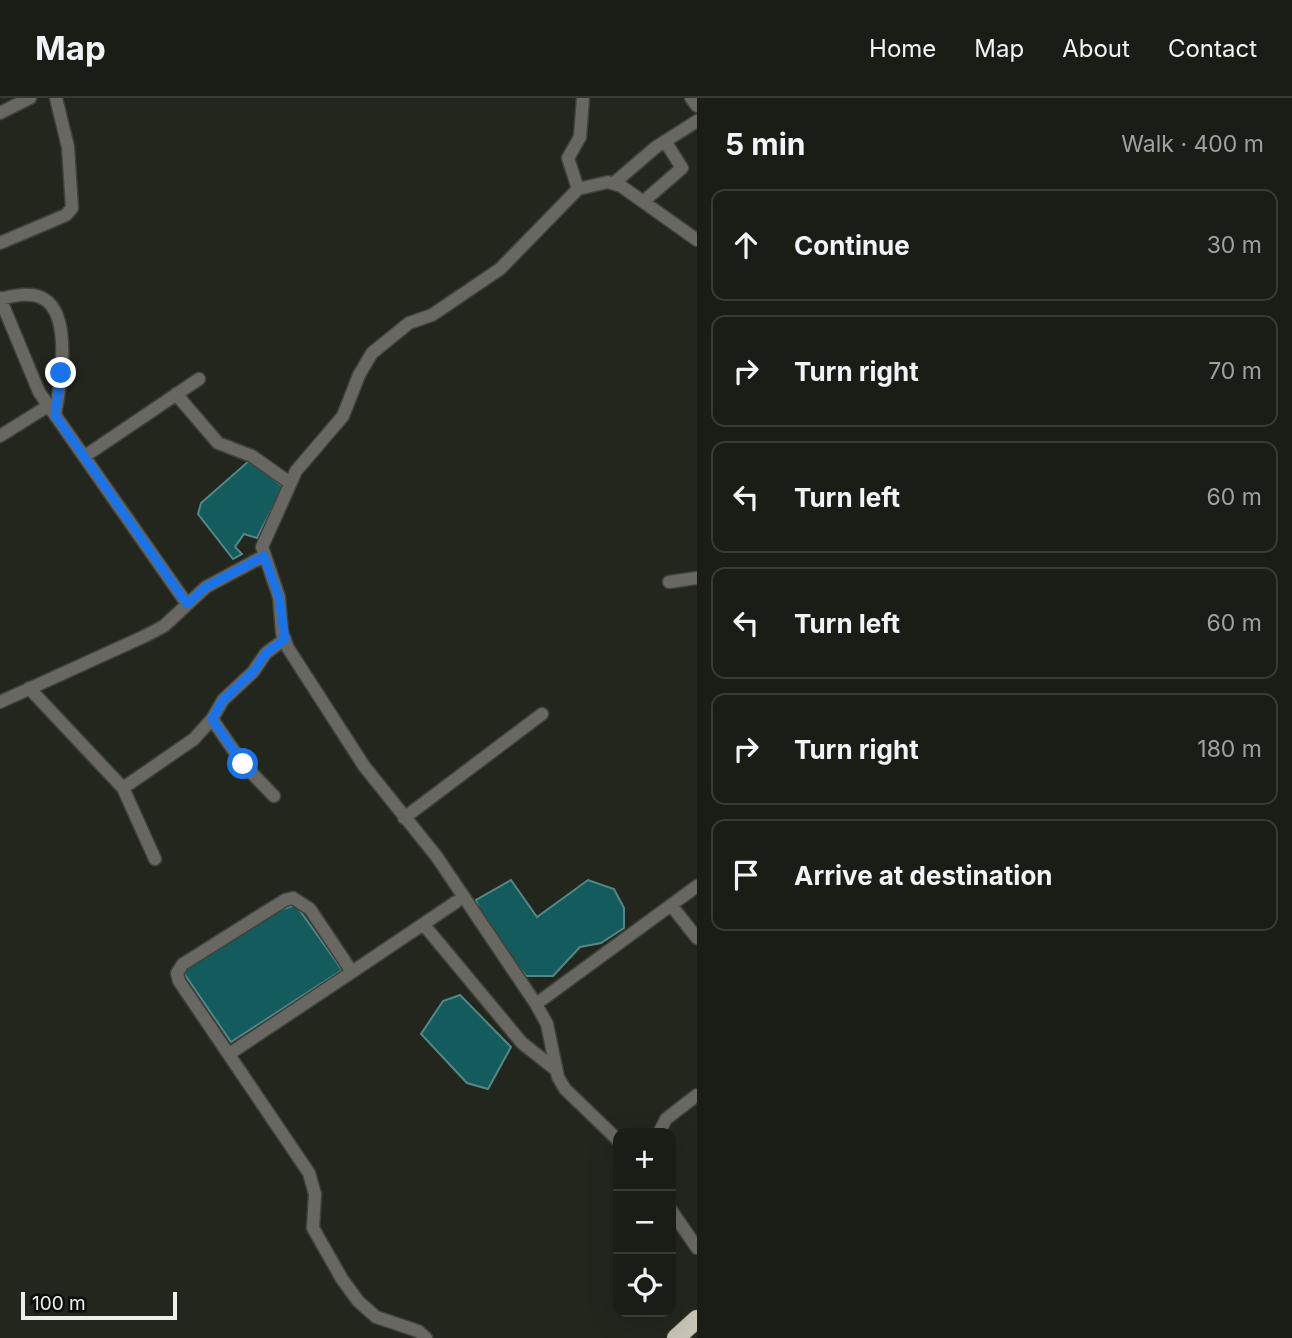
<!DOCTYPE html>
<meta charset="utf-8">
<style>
body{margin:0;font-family:Inter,sans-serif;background:#272923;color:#f1f3f6}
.controls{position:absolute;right:21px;bottom:21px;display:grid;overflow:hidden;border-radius:14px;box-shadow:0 7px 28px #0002}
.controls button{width:63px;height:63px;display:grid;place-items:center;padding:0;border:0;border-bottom:2px solid #383a35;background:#1a1c16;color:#f1f3f6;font:35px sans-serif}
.scale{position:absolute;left:21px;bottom:18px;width:156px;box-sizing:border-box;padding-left:7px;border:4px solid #ecefe9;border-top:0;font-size:19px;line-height:24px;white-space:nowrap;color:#ecefe9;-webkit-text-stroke:5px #0c0e0a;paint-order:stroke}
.stop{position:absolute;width:21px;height:21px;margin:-16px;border:5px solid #1a73e8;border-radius:50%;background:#fff}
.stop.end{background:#1a73e8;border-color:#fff;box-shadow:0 2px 7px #0008}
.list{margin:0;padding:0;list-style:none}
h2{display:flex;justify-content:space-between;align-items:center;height:91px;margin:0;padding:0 28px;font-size:30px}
h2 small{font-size:23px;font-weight:400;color:#9fa1a1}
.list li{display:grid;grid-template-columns:46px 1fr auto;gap:21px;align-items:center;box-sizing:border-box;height:112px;margin:0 14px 14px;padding:0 14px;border:2px solid #383a35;border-radius:14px}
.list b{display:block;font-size:26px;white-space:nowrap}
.list em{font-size:23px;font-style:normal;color:#9fa1a1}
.icon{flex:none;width:38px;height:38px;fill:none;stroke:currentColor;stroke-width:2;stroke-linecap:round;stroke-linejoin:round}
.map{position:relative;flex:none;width:697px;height:1240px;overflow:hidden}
header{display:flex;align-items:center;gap:42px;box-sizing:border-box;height:98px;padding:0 35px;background:#1a1c16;border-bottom:2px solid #383a35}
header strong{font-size:33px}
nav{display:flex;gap:38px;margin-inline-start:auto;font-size:24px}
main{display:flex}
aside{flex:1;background:#1a1c16}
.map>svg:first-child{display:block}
.water{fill:#135b5c;stroke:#548786;stroke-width:2}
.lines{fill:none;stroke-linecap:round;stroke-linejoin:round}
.minor-casing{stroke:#3e423a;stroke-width:15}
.highway-casing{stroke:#3e423a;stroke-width:20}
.minor{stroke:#686761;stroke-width:12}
.highway{stroke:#c7c3b7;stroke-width:18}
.route{stroke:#1a73e8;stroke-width:9}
</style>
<header>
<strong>Map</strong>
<nav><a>Home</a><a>Map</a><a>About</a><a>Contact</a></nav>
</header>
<main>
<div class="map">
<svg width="697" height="1240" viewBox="0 0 697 1240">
<rect width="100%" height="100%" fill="#22261d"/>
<path class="water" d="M250,362L283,389L257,440L244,436L235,449L242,456L233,461L198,416L201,405Z
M511,782L537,819L588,782L614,791L624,810V830L601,845L580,849L553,878H526L485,827L476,802Z
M296,807L342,872L231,944L181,871L264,817Z
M460,897L511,949L488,991L467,985L421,936L443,903Z"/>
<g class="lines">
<defs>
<path id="minor" d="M583,0L580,39L568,60L578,91L500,171L432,217L409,225L372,255L359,277L343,318L296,373L262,449L279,499L282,535L288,550L364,668L437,759L536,906L547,926L558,979L565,991L618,1042
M691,0L697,8
M0,15L30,0
M614,85L656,49L697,23
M578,91L608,84L621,88L697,142
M644,103L682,70L665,43
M0,145L66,117L72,110L68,49L56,0
M0,200L39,294L187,506
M0,201C13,198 31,193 44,201C73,218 60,289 55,317
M176,296L218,345L252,358L290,385
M0,338L48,308
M85,358L199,281
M669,484L697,480
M29,590L123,690L155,761
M0,604L145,538L164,528L206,489L264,458
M212,621L243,666L274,698
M123,690L194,641L212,621L223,602L253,574L266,555L285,541
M404,720L542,616
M671,807L697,840
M424,827L522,945L555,971
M536,906L697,788
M229,956L352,874
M659,1035L666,1021L697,997
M671,1112L697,1150
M426,1240L418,1233L376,1219L358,1203L342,1181L313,1130L315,1096L309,1075L179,883L177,875L183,866L285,802L293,800L310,811L352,874L456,804"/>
<path id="highway" d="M676,1240L697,1221"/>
</defs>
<use href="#minor" class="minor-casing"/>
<use href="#highway" class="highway-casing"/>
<use href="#minor" class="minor"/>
<use href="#highway" class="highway"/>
</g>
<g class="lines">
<path class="route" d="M61,275L55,317L187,506L206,489L264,458L279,499L285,541L266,555L253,574L223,602L212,621L243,666"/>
</g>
</svg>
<div class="controls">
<button>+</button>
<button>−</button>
<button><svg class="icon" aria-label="locate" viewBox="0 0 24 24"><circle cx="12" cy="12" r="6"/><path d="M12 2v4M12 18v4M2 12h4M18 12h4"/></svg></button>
</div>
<div class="scale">100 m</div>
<div class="stop" style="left:243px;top:666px"></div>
<div class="stop end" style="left:61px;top:275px"></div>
</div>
<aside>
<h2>5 min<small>Walk · 400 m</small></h2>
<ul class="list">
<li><svg class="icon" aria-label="ahead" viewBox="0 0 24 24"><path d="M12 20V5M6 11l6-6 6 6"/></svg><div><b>Continue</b></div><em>30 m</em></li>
<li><svg class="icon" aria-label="right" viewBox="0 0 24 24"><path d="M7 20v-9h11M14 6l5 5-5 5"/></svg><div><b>Turn right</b></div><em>70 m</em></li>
<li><svg class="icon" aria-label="left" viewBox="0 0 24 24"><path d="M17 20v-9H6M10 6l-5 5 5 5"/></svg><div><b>Turn left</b></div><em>60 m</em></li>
<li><svg class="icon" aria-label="left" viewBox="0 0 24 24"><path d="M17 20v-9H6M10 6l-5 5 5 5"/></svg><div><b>Turn left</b></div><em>60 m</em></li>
<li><svg class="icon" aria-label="right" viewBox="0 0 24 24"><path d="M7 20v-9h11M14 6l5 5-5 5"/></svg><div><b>Turn right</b></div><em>180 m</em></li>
<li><svg class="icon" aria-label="arrive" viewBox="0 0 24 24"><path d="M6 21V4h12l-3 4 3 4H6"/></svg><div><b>Arrive at destination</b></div></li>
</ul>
</aside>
</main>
